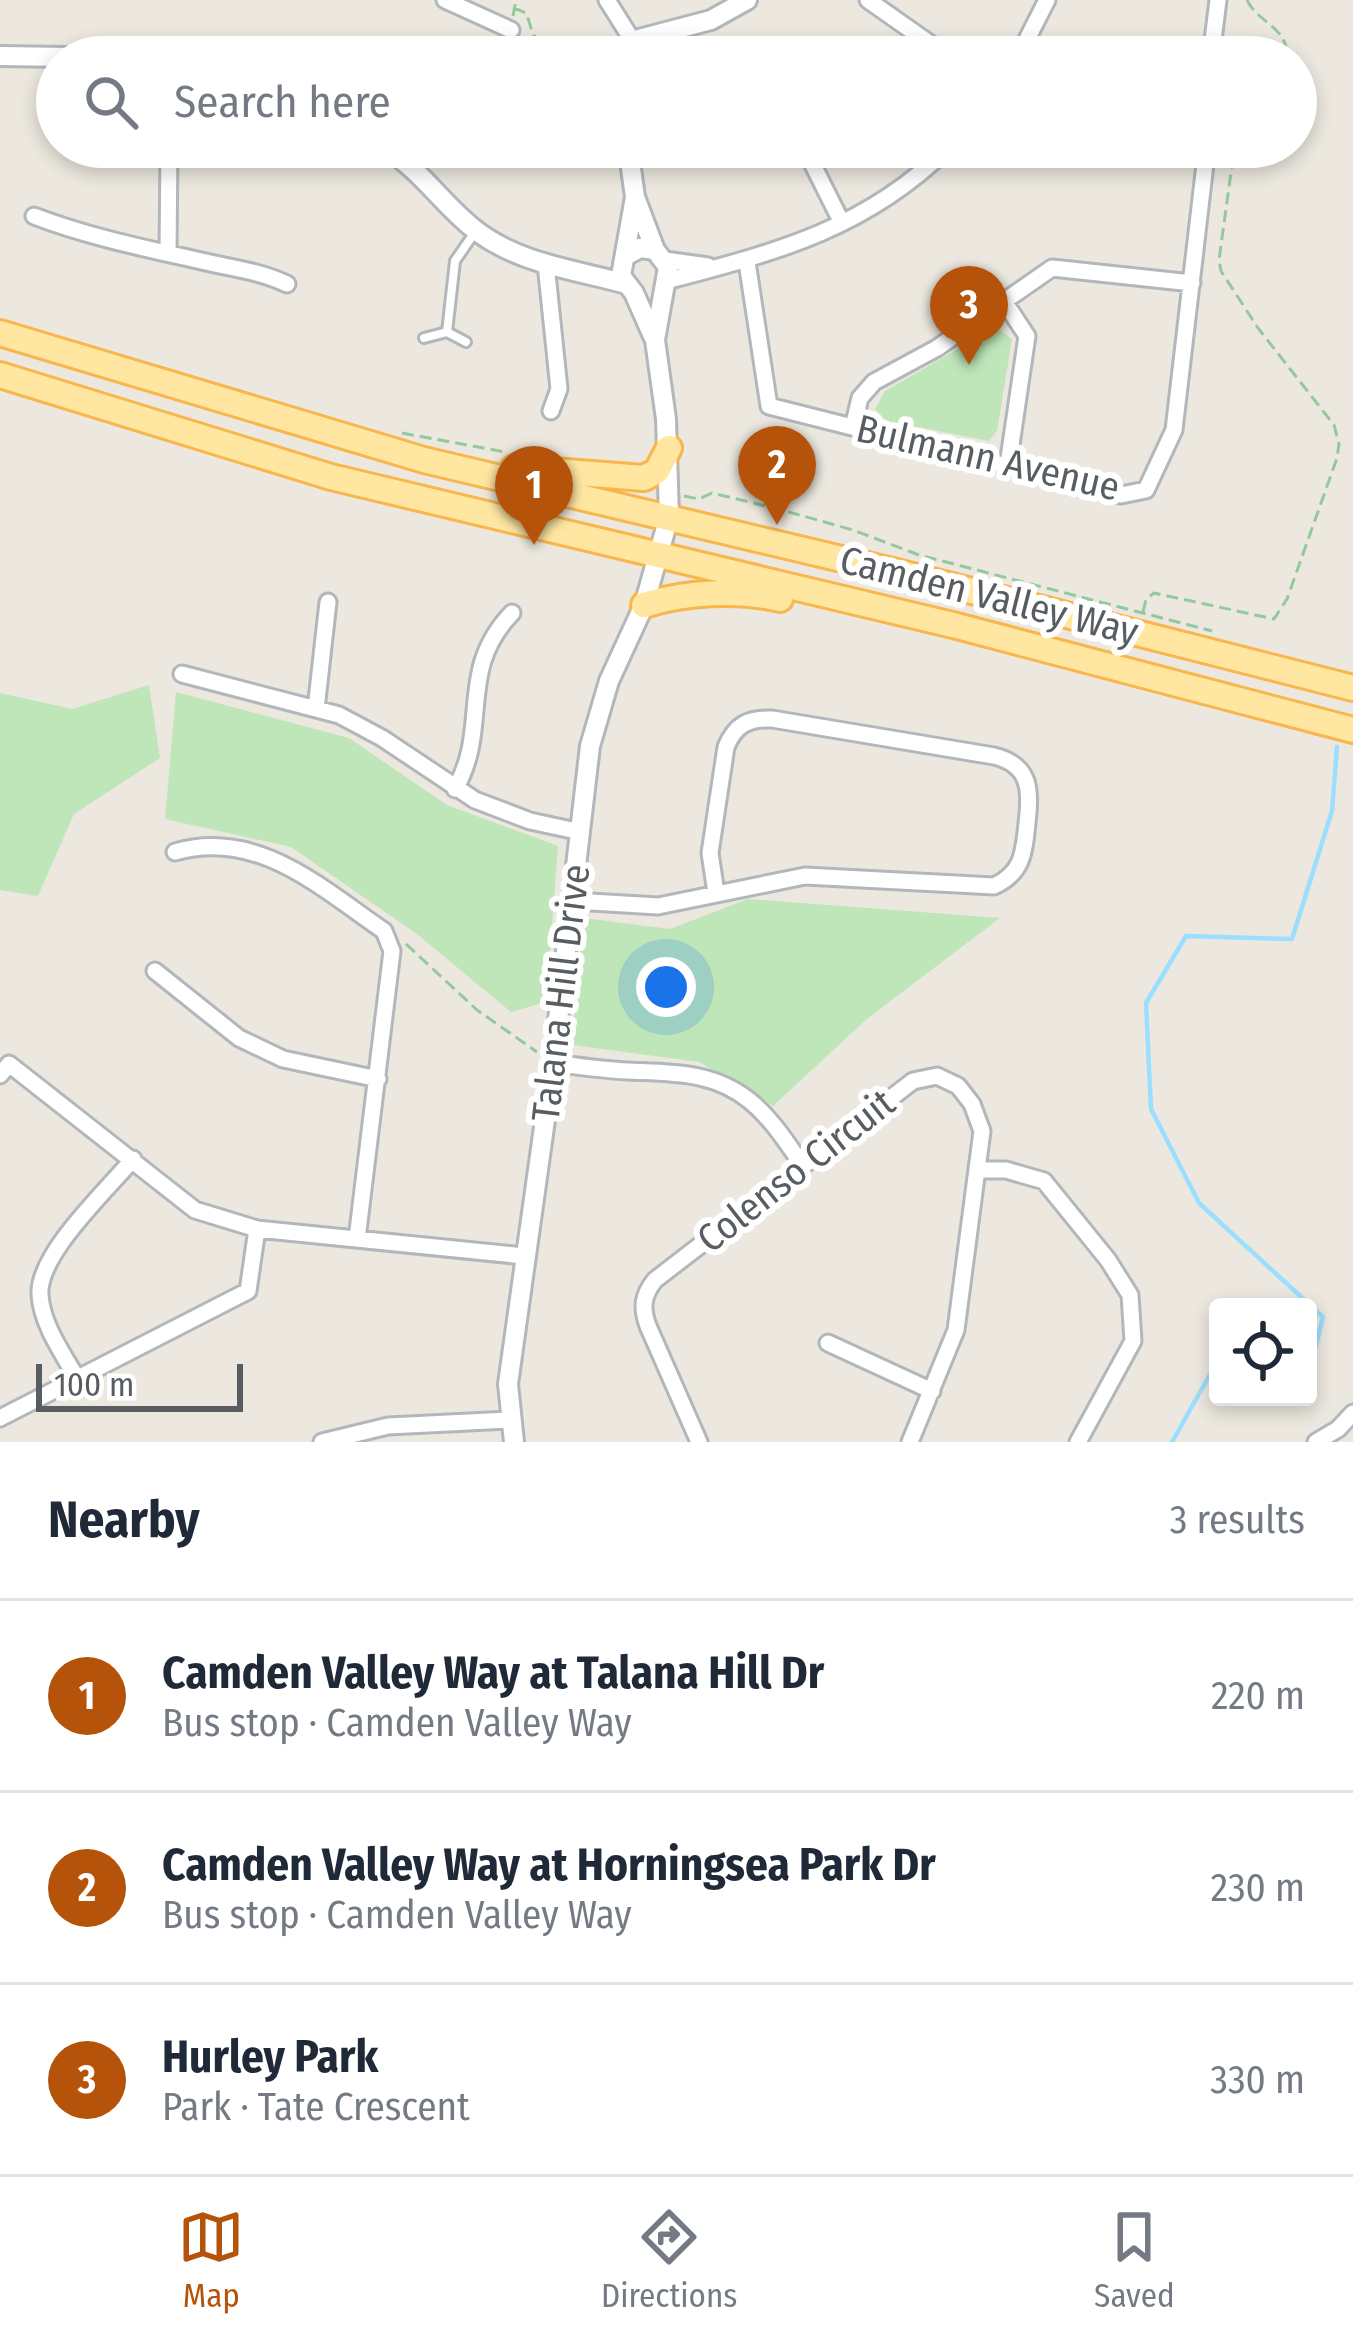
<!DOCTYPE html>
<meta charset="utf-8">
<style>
body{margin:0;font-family:"Fira Sans Condensed",sans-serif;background:#f2f2f3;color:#1f2937}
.controls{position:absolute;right:36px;bottom:36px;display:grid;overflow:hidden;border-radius:12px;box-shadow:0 6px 18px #0003}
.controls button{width:108px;height:108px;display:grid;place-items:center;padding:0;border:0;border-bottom:3px solid #e0e1e3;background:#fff;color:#1f2937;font:60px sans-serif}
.scale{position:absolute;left:36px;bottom:30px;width:207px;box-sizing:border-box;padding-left:12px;border:6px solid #585d61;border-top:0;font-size:33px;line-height:42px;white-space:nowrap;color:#585d61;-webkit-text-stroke:9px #fff;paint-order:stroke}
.you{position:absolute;left:666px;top:987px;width:42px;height:42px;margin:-30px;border:9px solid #fff;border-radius:50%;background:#1a73e8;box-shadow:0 0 0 18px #1a73e833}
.badge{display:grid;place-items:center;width:78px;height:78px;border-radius:50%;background:#b45309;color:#fff;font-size:39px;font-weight:700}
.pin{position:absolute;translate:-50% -99px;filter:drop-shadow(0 3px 6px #0008)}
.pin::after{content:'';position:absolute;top:63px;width:42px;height:36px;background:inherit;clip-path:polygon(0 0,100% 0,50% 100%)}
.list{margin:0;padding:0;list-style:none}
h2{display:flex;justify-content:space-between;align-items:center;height:156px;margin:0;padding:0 48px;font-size:51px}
h2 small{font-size:39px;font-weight:400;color:#747a83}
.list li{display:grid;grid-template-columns:78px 1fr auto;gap:36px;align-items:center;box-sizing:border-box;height:192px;padding:0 48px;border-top:3px solid #e0e1e3}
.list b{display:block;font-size:45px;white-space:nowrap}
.list p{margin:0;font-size:39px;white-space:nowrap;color:#747a83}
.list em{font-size:39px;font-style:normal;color:#747a83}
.icon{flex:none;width:66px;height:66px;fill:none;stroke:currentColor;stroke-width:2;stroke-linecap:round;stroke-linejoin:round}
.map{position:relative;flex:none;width:1353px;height:1442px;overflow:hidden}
.search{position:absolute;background:#fff;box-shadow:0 6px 18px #0003;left:36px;right:36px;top:36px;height:132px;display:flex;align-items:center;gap:30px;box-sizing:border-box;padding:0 42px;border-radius:66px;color:#747a83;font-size:45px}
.sheet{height:732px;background:#fff}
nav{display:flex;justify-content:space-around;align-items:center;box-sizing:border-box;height:168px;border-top:3px solid #e0e1e3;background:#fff;font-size:33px;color:#747a83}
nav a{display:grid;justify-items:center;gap:6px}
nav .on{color:#b45309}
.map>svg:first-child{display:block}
.green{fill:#bee6b9}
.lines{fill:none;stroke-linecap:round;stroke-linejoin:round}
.stream{stroke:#9cdeff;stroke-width:4.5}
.service-casing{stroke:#b2b7bb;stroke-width:14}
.minor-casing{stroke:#b2b7bb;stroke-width:21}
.tertiary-casing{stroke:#b2b7bb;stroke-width:24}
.primary-casing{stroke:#f8b64c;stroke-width:30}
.path{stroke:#94c99d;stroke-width:3;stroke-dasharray:12 6;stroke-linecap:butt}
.service{stroke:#fff;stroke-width:8}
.minor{stroke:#fff;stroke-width:15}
.tertiary{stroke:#fff;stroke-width:18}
.primary{stroke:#ffe6a1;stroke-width:24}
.labels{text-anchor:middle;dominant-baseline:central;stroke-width:12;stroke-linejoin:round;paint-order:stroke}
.street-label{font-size:39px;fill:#585d61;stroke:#fff}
</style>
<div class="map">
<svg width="1353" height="1442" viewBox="0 0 1353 1442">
<rect width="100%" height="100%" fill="#ece8df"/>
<path class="green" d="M996,327L1012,339L997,431L989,441L887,421L875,409L885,391Z
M149,685L160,758L74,814L38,896L0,890V693L72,709Z
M176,692L349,738L447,805L558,846L546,1002L511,1012L417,934L291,847L165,819Z
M748,899L1000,918L868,1018L773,1106L699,1062L572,1045L583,918L670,929Z"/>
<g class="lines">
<path class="stream" d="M1308,1366H1311L1323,1317L1199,1203L1151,1109L1146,1003L1186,936L1292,939L1332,811L1337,747
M1172,1442L1213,1369H1218"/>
<defs>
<path id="service" d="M447,332L455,261L475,232
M424,338L447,332L466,342"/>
<path id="minor" d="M445,0L511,30
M607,0L634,43
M868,0L949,57
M1018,57L1047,0
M1211,57L1218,0
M804,147L842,223
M34,216C86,236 143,248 197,260C229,268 257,270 287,284
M168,253L169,147
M665,260L708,266
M747,262L769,406L1121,495L1146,490L1174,430L1207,147
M546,264L559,389L551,411
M666,281C776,252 865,230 949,147
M1004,301L1027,336L1008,465
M853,427L860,398L874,382L937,348L1052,268L1192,283
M182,674L339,715L382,738L475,800L530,821L581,832
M316,709L328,602
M455,789C491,727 456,671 512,613
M175,852C257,828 321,888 384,931L392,951L357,1239
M574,901L658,906L805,876L994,886C1023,873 1024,852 1027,823C1031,791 1031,765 994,756L772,719C748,718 735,725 726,747L710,853L716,893
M155,971L239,1038L283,1059L378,1079
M553,1063C578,1066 603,1070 627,1071C672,1073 713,1071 750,1101C772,1119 787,1143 803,1166
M0,1075L9,1064L195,1210L257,1229L524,1256
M977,1170H1006L1044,1181L1108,1260L1130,1295L1133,1341L1078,1442
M828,1343L932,1391
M78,1380C63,1354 42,1325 40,1295C37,1255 107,1190 133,1159
M0,1418L248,1291L257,1229
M322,1442L388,1426L509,1420
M699,1442L648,1326C641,1307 643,1295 655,1280L913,1081L937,1076L958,1086L972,1104L982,1131L956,1330L910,1442
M1316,1442L1338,1429L1353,1413"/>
<path id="tertiary" d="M0,56L66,57
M624,57L639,39L711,20L747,0
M383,147C422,170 440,202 474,229C517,263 571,269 623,283
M628,147L635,197L655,250
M635,197L621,276L634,293L653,336
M514,1442L508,1384L553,1063L590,746L609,681L644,605L669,517L666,419L655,340L668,267L655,250L640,248L627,255"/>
<path id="primary" d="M0,333L424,460L901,573L1353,688
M0,375L331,477L953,625L1353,730
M514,468L644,478L657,471L669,448
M644,605C685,592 738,589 780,599"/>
</defs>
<use href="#service" class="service-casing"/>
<use href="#minor" class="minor-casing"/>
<use href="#tertiary" class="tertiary-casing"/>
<use href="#primary" class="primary-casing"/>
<path class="path" d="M1247,0C1258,23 1288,27 1287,57
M514,8L526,13C530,21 531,35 538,40C555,50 583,37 607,50
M513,16L516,0
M402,433L505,452
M684,496L699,499L712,493L778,509L853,530L919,555L1212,631
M1143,612L1146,599L1154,593L1274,619L1287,599L1337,458L1339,444L1334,425L1258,328L1221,271L1219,260L1232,165L1244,147
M406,944L477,1010L537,1052"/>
<use href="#service" class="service"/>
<use href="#minor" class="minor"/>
<use href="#tertiary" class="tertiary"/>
<use href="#primary" class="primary"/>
</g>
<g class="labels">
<g class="street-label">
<text transform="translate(988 458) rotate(13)">Bulmann Avenue</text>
<text transform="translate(989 596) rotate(14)">Camden Valley Way</text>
<text transform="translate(561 993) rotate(-83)">Talana Hill Drive</text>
<text transform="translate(796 1171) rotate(-38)">Colenso Circuit</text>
</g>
</g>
</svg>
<div class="controls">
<button><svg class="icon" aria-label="locate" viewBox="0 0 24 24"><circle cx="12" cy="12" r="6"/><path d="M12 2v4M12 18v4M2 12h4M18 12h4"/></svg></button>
</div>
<div class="scale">100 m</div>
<div class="you"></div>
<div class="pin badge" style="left:534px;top:545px">1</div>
<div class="pin badge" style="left:777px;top:525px">2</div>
<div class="pin badge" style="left:969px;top:365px">3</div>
<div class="search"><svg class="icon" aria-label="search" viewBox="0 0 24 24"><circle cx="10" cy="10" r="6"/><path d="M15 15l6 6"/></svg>Search here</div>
</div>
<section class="sheet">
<h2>Nearby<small>3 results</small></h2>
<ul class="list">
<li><span class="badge">1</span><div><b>Camden Valley Way at Talana Hill Dr</b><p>Bus stop · Camden Valley Way</p></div><em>220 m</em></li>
<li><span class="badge">2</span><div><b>Camden Valley Way at Horningsea Park Dr</b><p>Bus stop · Camden Valley Way</p></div><em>230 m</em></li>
<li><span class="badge">3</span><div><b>Hurley Park</b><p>Park · Tate Crescent</p></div><em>330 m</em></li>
</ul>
</section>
<nav>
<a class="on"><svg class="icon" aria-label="map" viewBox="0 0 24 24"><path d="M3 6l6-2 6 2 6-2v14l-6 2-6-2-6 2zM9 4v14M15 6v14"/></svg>Map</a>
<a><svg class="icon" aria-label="directions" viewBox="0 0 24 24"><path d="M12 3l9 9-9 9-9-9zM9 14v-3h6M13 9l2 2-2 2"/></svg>Directions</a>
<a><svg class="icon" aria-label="saved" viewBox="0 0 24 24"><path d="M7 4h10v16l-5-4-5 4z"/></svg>Saved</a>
</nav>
